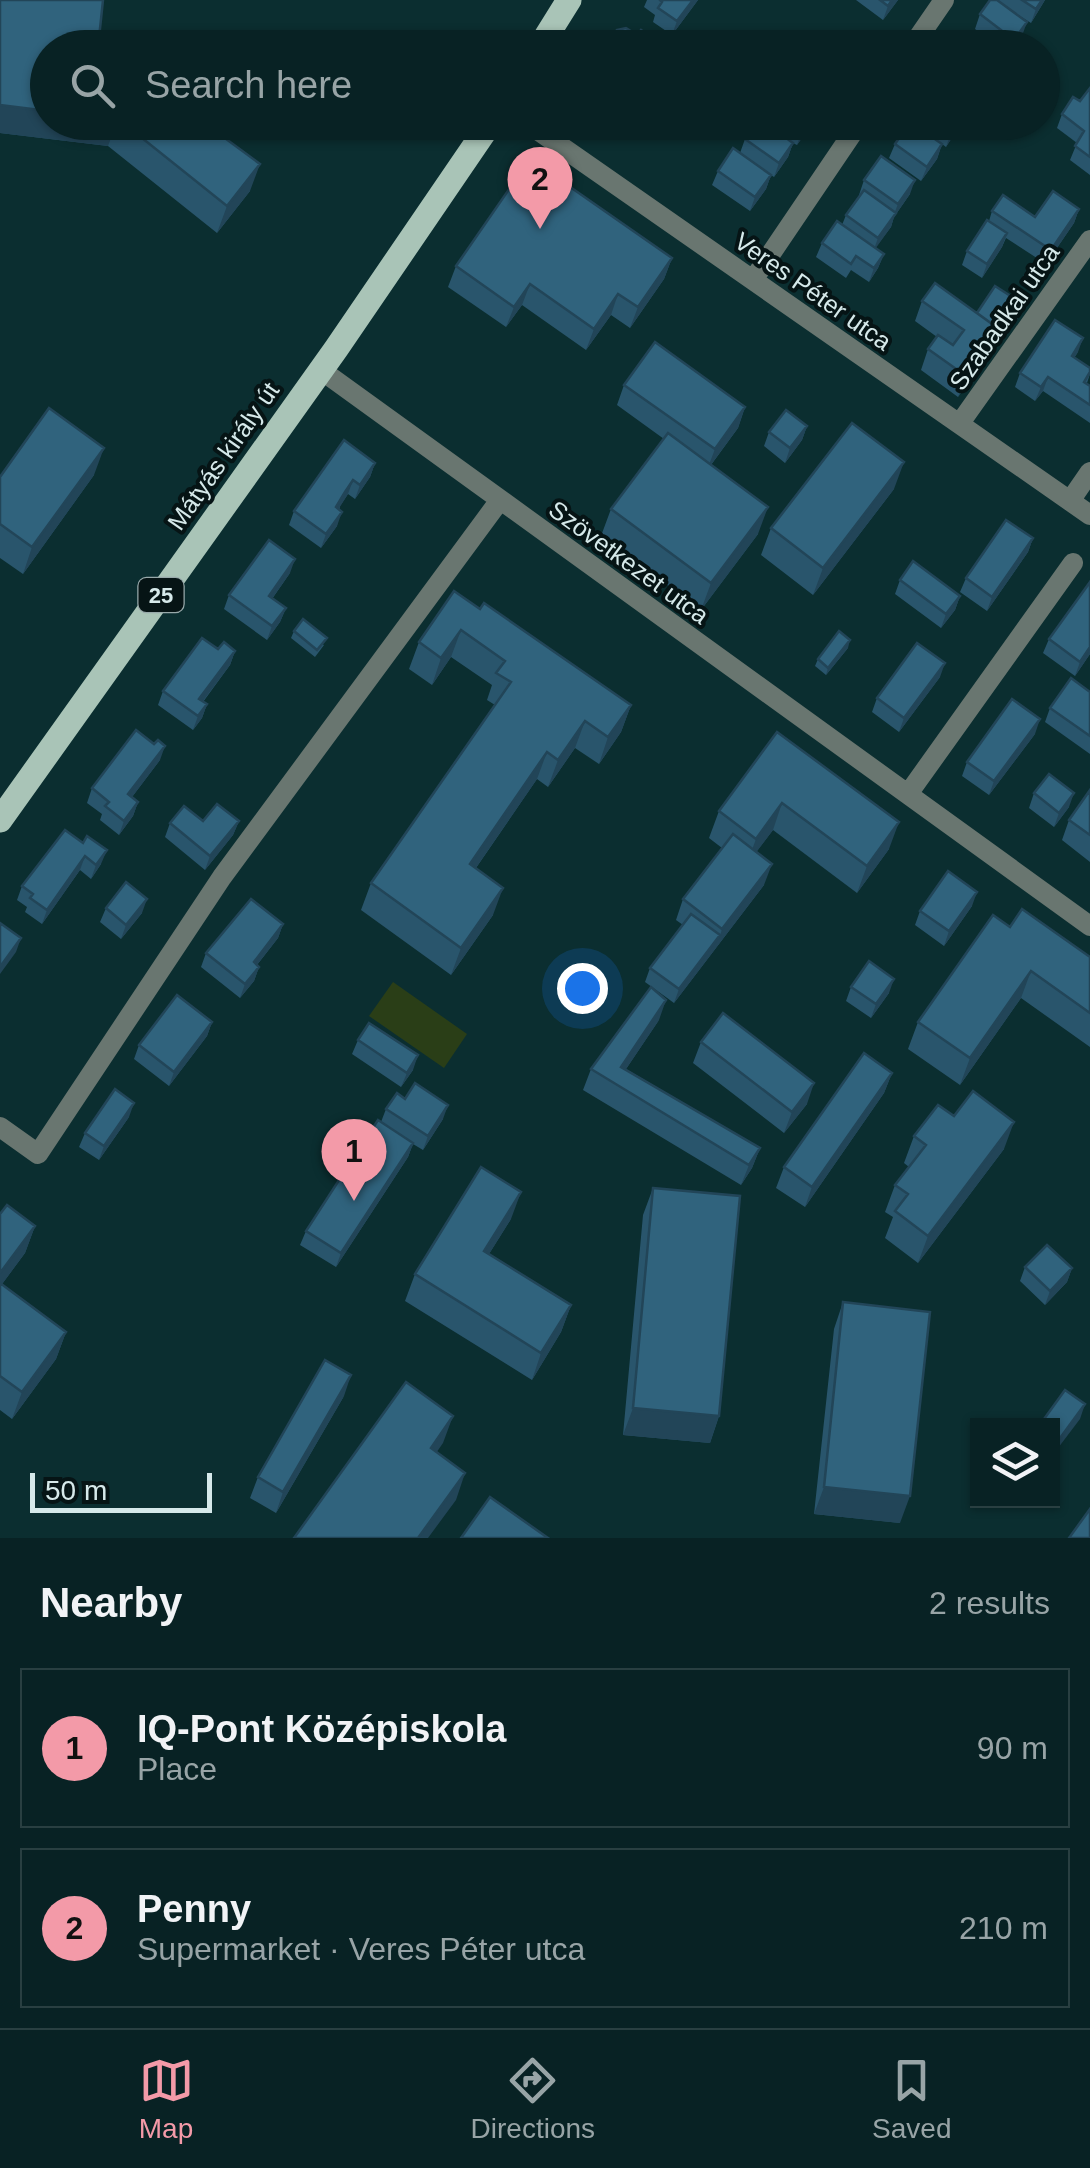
<!DOCTYPE html>
<meta charset="utf-8">
<style>
body{margin:0;font-family:Arial,sans-serif;background:#162f31;color:#f1f3f6}
.controls{position:absolute;right:30px;bottom:30px;display:grid;overflow:hidden;border-radius:0px;box-shadow:0 2px 8px #0004}
.controls button{width:90px;height:90px;display:grid;place-items:center;padding:0;border:0;border-bottom:2px solid #293f41;background:#082224;color:#f1f3f6;font:50px sans-serif}
.scale{position:absolute;left:30px;bottom:25px;width:182px;box-sizing:border-box;padding-left:10px;border:5px solid #d6e9ea;border-top:0;font-size:28px;line-height:35px;white-space:nowrap;color:#d6e9ea;-webkit-text-stroke:8px #061415;paint-order:stroke}
.you{position:absolute;left:582px;top:988px;width:35px;height:35px;margin:-25px;border:8px solid #fff;border-radius:50%;background:#1a73e8;box-shadow:0 0 0 15px #1a73e833}
.badge{display:grid;place-items:center;width:65px;height:65px;border-radius:50%;background:#f39aa8;color:#111;font-size:32px;font-weight:700}
.pin{position:absolute;translate:-50% -82px;filter:drop-shadow(0 2px 5px #0008)}
.pin::after{content:'';position:absolute;top:52px;width:35px;height:30px;background:inherit;clip-path:polygon(0 0,100% 0,50% 100%)}
.list{margin:0;padding:0;list-style:none}
h2{display:flex;justify-content:space-between;align-items:center;height:130px;margin:0;padding:0 40px;font-size:42px}
h2 small{font-size:32px;font-weight:400;color:#98a4a6}
.list li{display:grid;grid-template-columns:65px 1fr auto;gap:30px;align-items:center;box-sizing:border-box;height:160px;margin:0 20px 20px;padding:0 20px;border:2px solid #293f41;border-radius:0px}
.list b{display:block;font-size:38px;white-space:nowrap}
.list p{margin:0;font-size:32px;white-space:nowrap;color:#98a4a6}
.list em{font-size:32px;font-style:normal;color:#98a4a6}
.icon{flex:none;width:55px;height:55px;fill:none;stroke:currentColor;stroke-width:2;stroke-linecap:round;stroke-linejoin:round}
.map{position:relative;flex:none;width:1090px;height:1538px;overflow:hidden}
.search{position:absolute;background:#082224;box-shadow:0 2px 8px #0004;left:30px;right:30px;top:30px;height:110px;display:flex;align-items:center;gap:25px;box-sizing:border-box;padding:0 35px;border-radius:55px;color:#98a4a6;font-size:38px}
.sheet{height:490px;background:#082224}
nav{display:flex;justify-content:space-around;align-items:center;box-sizing:border-box;height:140px;border-top:2px solid #293f41;background:#082224;font-size:28px;color:#98a4a6}
nav a{display:grid;justify-items:center;gap:5px}
nav .on{color:#f39aa8}
.map>svg:first-child{display:block}
.park{fill:#2a3e17}
.lines{fill:none;stroke-linecap:round;stroke-linejoin:round}
.street{stroke:#697670;stroke-width:20}
.primary{stroke:#a9c4b7;stroke-width:25}
.wall{fill:#29556c}
.shaded-wall{fill:#224558}
.building{fill:#30637d;stroke:#224558;stroke-width:2.5}
.labels{text-anchor:middle;dominant-baseline:central;stroke-width:8;stroke-linejoin:round;paint-order:stroke}
.shield{fill:#061415;stroke:#98a9aa;stroke-width:2.5}
.shield-label{font-size:22px;font-weight:bold;fill:#d6e9ea}
.street-label{font-size:25px;fill:#d6e9ea;stroke:#061415}
</style>
<div class="map">
<svg width="1090" height="1538" viewBox="0 0 1090 1538">
<rect width="100%" height="100%" fill="#0b2e30"/>
<path class="park" d="M393,982L467,1034L444,1068L369,1016Z"/>
<g class="lines">
<path class="street" d="M911,48L944,0
M526,122L1090,515
M753,280L860,122
M321,370L1090,926
M960,423L1090,240
M1070,501L1090,472
M908,794L1073,563
M0,1127L38,1154L222,877L500,500"/>
<path class="primary" d="M539,48L569,0
M0,820L336,349L491,122"/>
</g>
<path class="wall" d="M0,0L48,122H203L250,191L217,233L108,146L0,133Z
M647,0H698L672,35L653,22L655,15L644,7Z
M856,0H898L883,20Z
M990,0H1045L1031,23L1018,15L1022,36L1014,48H1001L975,29L980,14Z
M617,30L658,42L656,48H612Z
M1090,88V175L1070,160L1077,143L1057,128L1062,114L1080,101Z
M765,122H813L797,145L793,143L788,157L774,177L771,175L766,189L750,211L712,185L718,171L740,153L745,139Z
M913,122H962L946,147Z
M895,144H942L937,159L921,181L889,158Z
M864,180L910,194L894,217L891,227L875,248L884,254L878,268L869,282L851,270L846,278L816,257L822,243L842,225L846,215L860,195H859Z
M1079,209L1074,223L1046,264L1006,238L1002,247L982,278L962,265L967,251L989,221L992,211L1035,217Z
M672,258L664,279L630,328L611,315L586,350L522,305L506,327L448,287L456,266Z
M922,301L977,313L1023,304L1018,318L992,349L958,397L921,370L928,349L937,337L915,321Z
M1078,352L1074,358L1090,368V374L1087,383L1090,386V423L1043,391L1035,401L1015,387L1020,373Z
M624,385L745,407L738,428L711,465L758,534L701,610L601,536L611,509L664,439L617,405Z
M807,426L802,440L785,463L764,446L769,432Z
M375,463L370,477L355,499L348,494L340,506L337,526L321,548L289,525L294,511Z
M94,475L23,574L0,558V477Z
M894,489L813,595L761,555L771,528Z
M1033,538L1028,552L987,611L960,592L966,578Z
M290,573L272,599L286,608L280,622L267,640L224,609L229,595Z
M900,580L960,596L955,610L941,628L895,594Z
M1090,582V654L1075,676L1043,653L1049,639Z
M480,609L631,705L621,732L599,764L575,748L548,787L537,779L476,868L493,915L451,975L361,910L371,883L495,705L487,700L492,685L451,657L432,685L409,669L419,642Z
M294,631L324,645L315,657L291,638Z
M848,648L826,675L815,666L818,659Z
M218,649L235,651L230,665L203,702L207,704L202,718L193,730L158,705L163,691Z
M940,677L899,732L872,712L877,698Z
M1090,692V754L1045,722L1050,708Z
M777,732L889,849L857,893L773,830L756,852L764,885L674,1003L645,982L650,968L683,925L676,920L683,899L722,848L709,838L719,811Z
M1035,734L989,795L962,776L967,762Z
M160,760L132,797L138,802L133,816L119,835L100,820L102,814L87,803L92,788Z
M1090,790V862L1062,840L1069,820Z
M1034,793L1069,807L1054,827L1029,808Z
M203,821H239L233,835L205,870L165,837L170,823Z
M65,830L101,864L91,879L80,870L42,924L25,912L27,907L17,900L22,886Z
M972,906L944,946L915,925L920,911Z
M106,908L142,913L121,939L100,922Z
M283,924L278,938L257,965L259,967L254,981L240,998L201,967L206,953Z
M1010,927L1090,957V1047L1021,998L960,1085L908,1049L918,1022Z
M851,987L889,993L871,1018L846,1001Z
M659,1020L626,1069L760,1148L752,1168L741,1185L583,1090L591,1069Z
M212,1022L207,1036L169,1086L134,1059L139,1045Z
M358,1040L413,1070L401,1087L352,1054Z
M701,1042L807,1104L784,1133L693,1063Z
M892,1073L884,1093L805,1207L776,1188L784,1167Z
M405,1099L443,1119L423,1150L413,1144L408,1157L336,1267L300,1245L306,1231L381,1122L386,1109Z
M954,1116L1004,1149L918,1263L885,1238L893,1217L885,1212L895,1185L909,1167L904,1163L914,1136Z
M129,1117L99,1160L79,1147L85,1133Z
M653,1188L719,1416L710,1443L623,1435L643,1215Z
M0,1214L35,1226L25,1253L2,1284L66,1332L56,1359L12,1419L0,1410Z
M511,1219L489,1254L571,1305L561,1332L532,1380L405,1301L415,1274Z
M1025,1267L1072,1268L1067,1282L1045,1305L1020,1281Z
M843,1302L900,1523L814,1514L834,1329Z
M344,1396L276,1513L250,1498L258,1477Z"/>
<path class="shaded-wall" d="M693,0H698L672,35L677,21Z
M892,0H898L883,20L888,6Z
M1042,0H1045L1031,23L1036,9Z
M1027,22L1022,36L1014,48H1012L1014,40Z
M0,105L48,111V122H117L108,146L0,133Z
M808,122H813L797,145L802,131Z
M958,122H962L946,147L951,133Z
M793,143L788,157L774,177L779,163Z
M942,144L937,159L921,181L927,167Z
M260,164L250,191L217,233L227,206Z
M771,175L766,189L750,211L755,197Z
M915,180L910,194L894,217L891,227L873,252L878,238L894,214L898,204Z
M1079,209L1074,223L1046,264L1051,250Z
M1007,233L1002,247L982,278L987,264Z
M884,254L878,268L869,282L874,268Z
M672,258L664,279L630,328L638,307Z
M530,284L522,305L506,327L514,307Z
M618,294L611,315L586,350L594,329Z
M1023,304L1018,318L992,349L958,397L966,376L999,329Z
M1083,338L1078,352L1066,370L1072,356Z
M1048,377L1043,391L1035,401L1041,387Z
M745,407L738,428L707,470L715,449Z
M807,426L802,440L785,463L790,448Z
M104,448L94,475L23,574L32,547Z
M904,462L894,489L813,595L823,568Z
M375,463L370,477L355,499L360,485Z
M353,480L348,494L331,521L336,507Z
M768,507L758,534L701,610L711,583Z
M342,512L337,526L321,548L326,534Z
M1033,538L1028,552L987,611L992,597Z
M295,559L290,573L264,610L269,596Z
M960,596L955,610L941,628L946,614Z
M286,608L280,622L267,640L272,626Z
M461,630L451,657L432,685L441,658Z
M850,640L848,648L826,675L828,668Z
M1090,647V654L1075,676L1080,662Z
M235,651L230,665L194,713L199,699Z
M945,663L940,677L899,732L904,718Z
M207,704L202,718L193,730L198,716Z
M631,705L621,732L599,764L608,737Z
M1040,719L1035,734L989,795L994,781Z
M585,721L575,748L548,787L558,760Z
M165,746L160,760L123,809L128,794Z
M547,752L537,779L460,891L470,864Z
M1074,793L1069,807L1054,827L1059,813Z
M138,802L133,816L119,835L124,821Z
M782,803L773,830L746,866L756,839Z
M239,821L233,835L205,870L210,856Z
M899,822L889,849L857,893L867,866Z
M107,850L101,864L91,879L96,865Z
M85,856L80,870L42,924L47,910Z
M772,864L764,885L674,1003L679,989L720,936L722,929Z
M503,888L493,915L451,975L461,948Z
M977,892L972,906L944,946L949,931Z
M147,899L142,913L121,939L126,925Z
M283,924L278,938L248,976L254,962Z
M21,938L16,952L0,974V967Z
M259,967L254,981L240,998L245,984Z
M1031,971L1021,998L960,1085L970,1058Z
M894,979L889,993L871,1018L876,1004Z
M666,1000L659,1020L616,1084L621,1067Z
M212,1022L207,1036L169,1086L174,1072Z
M418,1055L413,1070L401,1087L407,1073Z
M892,1073L884,1093L805,1207L812,1187Z
M814,1083L807,1104L784,1133L792,1112Z
M134,1103L129,1117L99,1160L104,1146Z
M448,1105L443,1119L423,1150L428,1136Z
M1014,1122L1004,1149L918,1263L928,1236Z
M413,1143L408,1157L336,1267L341,1253Z
M760,1148L752,1168L741,1185L749,1165Z
M521,1192L511,1219L474,1278L484,1251Z
M35,1226L25,1253L0,1287V1273Z
M1072,1268L1067,1282L1045,1305L1050,1291Z
M571,1305L561,1332L532,1380L541,1353Z
M66,1332L56,1359L12,1419L22,1392Z
M351,1375L344,1396L276,1513L283,1492Z
M1085,1404L1080,1419L1052,1456V1449Z
M633,1408L719,1416L710,1443L623,1435Z
M453,1416L443,1443L421,1475L431,1448Z
M465,1473L456,1500L428,1538H418Z
M824,1487L910,1496L900,1523L814,1514Z"/>
<path class="building" d="M0,0H103L98,48H48V111L0,105Z
M660,0H693L677,21L658,8L662,2Z
M880,0H892L888,6Z
M990,0H997L1027,22L1014,40L980,14Z
M1022,0H1042L1036,9Z
M626,28L637,35L641,30L658,42L654,48H613L618,40L617,30Z
M1090,88V157L1075,146L1084,131L1062,114L1073,97L1080,101Z
M122,122H203L260,164L227,206Z
M757,122H764L793,143L779,163L745,139Z
M789,122H808L802,131Z
M910,122L942,144L927,167L895,144Z
M937,122H958L951,133Z
M733,148L771,175L755,197L718,171Z
M881,156L915,180L898,204L864,180Z
M530,159L672,258L638,307L618,294L594,329L530,284L514,307L456,266Z
M864,190L896,213L878,238L846,215Z
M1053,191L1079,209L1051,250L992,211L1003,195L1035,217Z
M987,220L1007,233L987,264L967,251Z
M837,221L884,254L874,268L856,256L851,264L822,243Z
M935,283L999,329L966,376L928,349L938,335L953,345L964,330L922,301Z
M995,286L1023,304L997,335L999,329L977,313Z
M1055,320L1083,338L1072,356L1090,368V372L1084,382L1090,386V405L1048,377L1041,387L1020,373Z
M655,342L745,407L715,449L624,385Z
M49,408L104,448L32,547L0,524V477Z
M786,410L807,426L790,448L769,432Z
M852,423L904,462L823,568L771,528Z
M668,433L768,507L711,583L611,509Z
M344,440L375,463L360,485L353,480L345,492L336,507L342,512L326,534L294,511Z
M1006,520L1033,538L992,597L966,578Z
M269,540L295,559L269,596L286,608L272,626L229,595Z
M913,561L960,596L946,614L900,580Z
M1090,582V647L1080,662L1049,639Z
M454,591L480,609L484,603L631,705L608,737L585,721L558,760L547,752L470,864L503,888L461,948L371,883L511,682L496,673L505,661L461,630L441,658L419,642Z
M303,619L327,638L317,650L294,631Z
M839,631L850,640L828,668L818,659Z
M202,638L218,649L224,642L235,651L199,699L207,704L198,716L163,691Z
M917,643L945,663L904,718L877,698Z
M1071,678L1090,692V736L1050,708Z
M1012,699L1040,719L994,781L967,762Z
M136,730L154,744L158,740L165,746L128,794L138,802L124,821L105,806L109,802L92,788Z
M777,732L899,822L867,866L782,803L756,839L719,811Z
M1049,774L1074,793L1059,813L1034,793Z
M1090,790V835L1069,820Z
M217,804L239,821L210,856L170,823L184,806L203,821Z
M65,830L83,843L87,836L107,850L96,865L85,856L47,910L30,898L33,894L22,886Z
M733,834L772,864L722,929L683,899Z
M948,871L977,892L949,931L920,911Z
M126,882L147,899L126,925L106,908Z
M251,899L283,924L254,962L259,967L245,984L206,953Z
M1022,909L1090,957V1013L1031,971L970,1058L918,1022L993,915L1010,927Z
M691,914L720,935L679,989L650,968Z
M0,923L21,938L0,967Z
M869,961L894,979L876,1004L851,987Z
M651,987L666,1000L621,1067L760,1148L749,1165L591,1069Z
M177,995L212,1022L174,1072L139,1045Z
M723,1013L814,1083L792,1112L701,1042Z
M369,1023L418,1055L407,1073L358,1040Z
M864,1053L892,1073L812,1187L784,1167Z
M415,1083L448,1105L428,1136L386,1109L397,1093L405,1099Z
M115,1089L134,1103L104,1146L85,1133Z
M973,1091L1014,1122L928,1236L895,1211L908,1194L895,1185L926,1145L914,1136L938,1105L954,1116Z
M378,1120L413,1143L341,1253L306,1231Z
M481,1167L521,1192L484,1251L571,1305L541,1353L415,1274Z
M653,1188L740,1196L719,1416L633,1408Z
M7,1205L35,1226L0,1273V1214Z
M1047,1245L1072,1268L1050,1291L1025,1267Z
M0,1283L66,1332L22,1392L0,1376Z
M843,1302L930,1312L910,1496L824,1487Z
M325,1360L351,1375L283,1492L258,1477Z
M406,1382L453,1416L431,1448L465,1473L418,1538H294Z
M1065,1390L1085,1404L1052,1449V1426H1039Z
M490,1497L548,1538H461Z
M1090,1509V1538H1069Z"/>
<g class="labels">
<rect class="shield" x="138.5" y="578" width="45" height="34" rx="8"/>
<g class="shield-label">
<text x="161" y="595">25</text>
</g>
<g class="street-label">
<text transform="translate(813 291) rotate(35)">Veres Péter utca</text>
<text transform="translate(1004 317) rotate(-55)">Szabadkai utca</text>
<text transform="translate(223 456) rotate(-55)">Mátyás király út</text>
<text transform="translate(629 562) rotate(36)">Szövetkezet utca</text>
</g>
</g>
</svg>
<div class="controls">
<button><svg class="icon" aria-label="layers" viewBox="0 0 24 24"><path d="M12 4l9 5-9 5-9-5zM3 14l9 5 9-5"/></svg></button>
</div>
<div class="scale">50 m</div>
<div class="you"></div>
<div class="pin badge" style="left:354px;top:1201px">1</div>
<div class="pin badge" style="left:540px;top:229px">2</div>
<div class="search"><svg class="icon" aria-label="search" viewBox="0 0 24 24"><circle cx="10" cy="10" r="6"/><path d="M15 15l6 6"/></svg>Search here</div>
</div>
<section class="sheet">
<h2>Nearby<small>2 results</small></h2>
<ul class="list">
<li><span class="badge">1</span><div><b>IQ-Pont Középiskola</b><p>Place</p></div><em>90 m</em></li>
<li><span class="badge">2</span><div><b>Penny</b><p>Supermarket · Veres Péter utca</p></div><em>210 m</em></li>
</ul>
</section>
<nav>
<a class="on"><svg class="icon" aria-label="map" viewBox="0 0 24 24"><path d="M3 6l6-2 6 2 6-2v14l-6 2-6-2-6 2zM9 4v14M15 6v14"/></svg>Map</a>
<a><svg class="icon" aria-label="directions" viewBox="0 0 24 24"><path d="M12 3l9 9-9 9-9-9zM9 14v-3h6M13 9l2 2-2 2"/></svg>Directions</a>
<a><svg class="icon" aria-label="saved" viewBox="0 0 24 24"><path d="M7 4h10v16l-5-4-5 4z"/></svg>Saved</a>
</nav>
